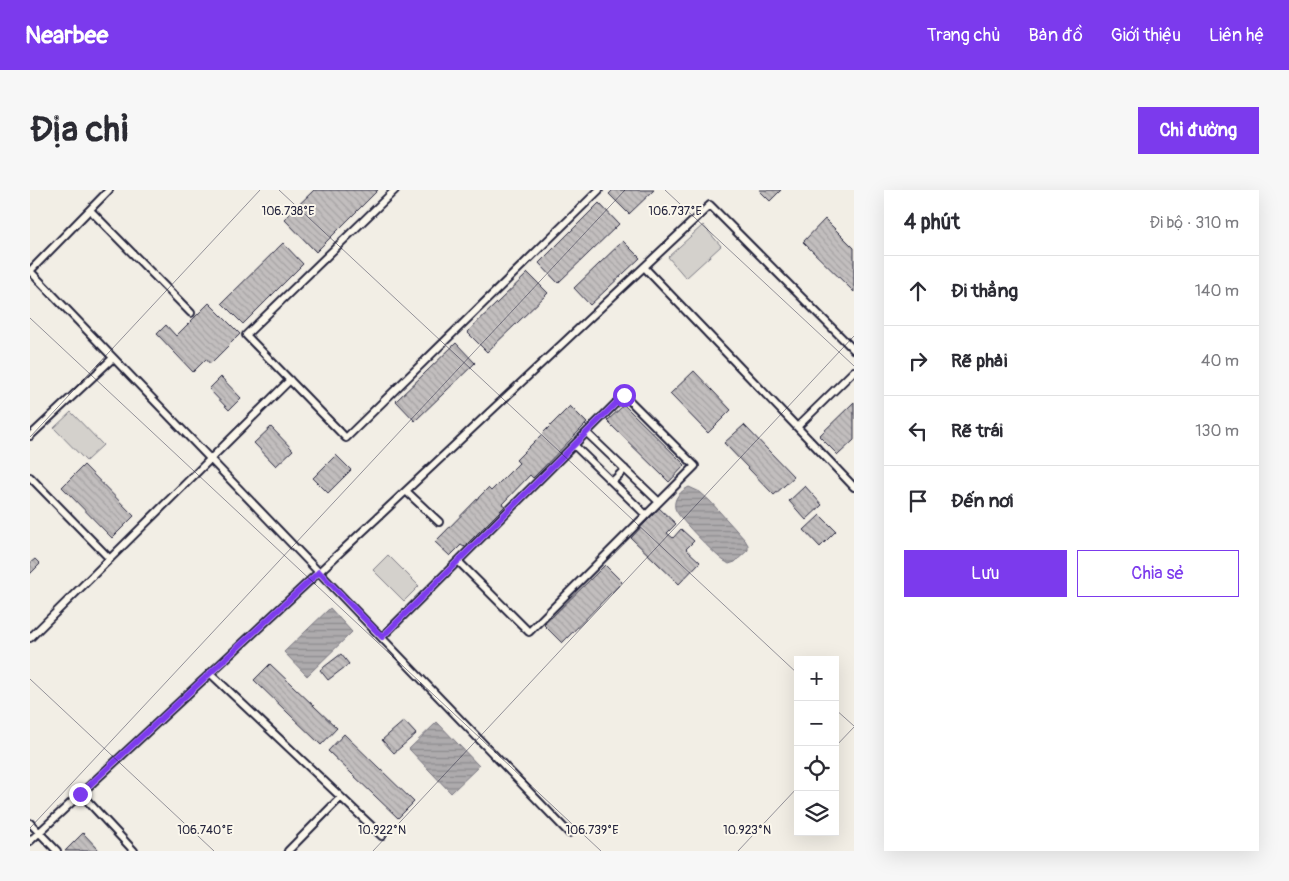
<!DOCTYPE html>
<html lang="vi">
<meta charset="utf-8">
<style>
body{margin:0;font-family:Pangolin,sans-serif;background:#f7f7f7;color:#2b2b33}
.controls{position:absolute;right:15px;bottom:15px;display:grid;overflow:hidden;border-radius:0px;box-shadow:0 5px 20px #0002}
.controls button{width:45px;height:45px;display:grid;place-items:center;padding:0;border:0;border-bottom:1px solid #e1e1e2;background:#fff;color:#2b2b33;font:25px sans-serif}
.stop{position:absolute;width:15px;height:15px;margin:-11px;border:4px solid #7c3aed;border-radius:50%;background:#fff}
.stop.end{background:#7c3aed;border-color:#fff;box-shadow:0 1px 5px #0008}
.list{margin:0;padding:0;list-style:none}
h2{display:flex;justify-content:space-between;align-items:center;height:65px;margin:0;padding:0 20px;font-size:21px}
h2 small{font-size:16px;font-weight:400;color:#7c7c81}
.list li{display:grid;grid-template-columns:32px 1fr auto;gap:15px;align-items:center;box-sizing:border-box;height:70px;padding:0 20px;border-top:1px solid #e1e1e2}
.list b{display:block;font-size:19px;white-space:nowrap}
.list em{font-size:16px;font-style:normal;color:#7c7c81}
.actions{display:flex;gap:10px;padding:15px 20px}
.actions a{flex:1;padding:11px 0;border:1px solid #7c3aed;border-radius:0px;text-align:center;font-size:18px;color:#7c3aed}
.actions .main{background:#7c3aed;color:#fff}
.icon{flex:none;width:28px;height:28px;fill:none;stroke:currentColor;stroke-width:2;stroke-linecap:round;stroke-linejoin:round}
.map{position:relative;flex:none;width:824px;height:661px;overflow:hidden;border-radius:0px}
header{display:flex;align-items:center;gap:30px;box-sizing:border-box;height:70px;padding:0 25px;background:#7c3aed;color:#fff}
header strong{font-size:24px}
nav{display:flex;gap:28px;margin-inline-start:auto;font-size:18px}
.intro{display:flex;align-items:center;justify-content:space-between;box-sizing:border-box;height:120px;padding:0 30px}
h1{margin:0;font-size:35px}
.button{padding:12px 22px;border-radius:0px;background:#7c3aed;color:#fff;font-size:18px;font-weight:700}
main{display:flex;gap:30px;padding:0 30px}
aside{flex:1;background:#fff;border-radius:0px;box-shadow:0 5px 20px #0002}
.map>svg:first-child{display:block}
.grass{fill:#d4d1cc;stroke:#7b7a84}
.water{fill:url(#water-rules);stroke:#76747f}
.building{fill:url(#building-back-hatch);stroke:#22223b}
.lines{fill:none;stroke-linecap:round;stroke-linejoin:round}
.service-casing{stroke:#22223b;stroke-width:10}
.service{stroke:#fbf7ec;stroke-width:6}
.route{stroke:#7c3aed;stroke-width:6}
.ticks{fill:none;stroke:#22223b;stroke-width:1;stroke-opacity:0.45}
.ticks-label{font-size:12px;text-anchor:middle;fill:#22223b;stroke:#fbf7ec;stroke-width:4;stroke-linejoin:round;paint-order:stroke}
</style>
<header>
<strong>Nearbee</strong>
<nav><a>Trang chủ</a><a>Bản đồ</a><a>Giới thiệu</a><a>Liên hệ</a></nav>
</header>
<div class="intro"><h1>Địa chỉ</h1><a class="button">Chỉ đường</a></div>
<main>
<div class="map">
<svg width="824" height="661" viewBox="0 0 824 661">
<defs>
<pattern id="water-rules" width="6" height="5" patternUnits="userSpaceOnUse" patternTransform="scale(1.25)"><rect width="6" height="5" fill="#aeabad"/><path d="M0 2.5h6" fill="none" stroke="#8d8b8e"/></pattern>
<pattern id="building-back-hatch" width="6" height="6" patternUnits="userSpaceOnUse" patternTransform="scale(1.25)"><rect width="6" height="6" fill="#c2bebe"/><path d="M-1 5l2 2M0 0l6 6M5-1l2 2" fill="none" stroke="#a6a3a4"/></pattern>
</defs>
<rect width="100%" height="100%" fill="#f2eee5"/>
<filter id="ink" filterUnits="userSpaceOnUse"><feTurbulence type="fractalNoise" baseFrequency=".02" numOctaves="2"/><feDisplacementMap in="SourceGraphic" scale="10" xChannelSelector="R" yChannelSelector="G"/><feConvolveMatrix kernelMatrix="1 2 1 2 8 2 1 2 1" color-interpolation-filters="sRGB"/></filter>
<g filter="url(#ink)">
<path class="grass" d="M673,35L691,56L656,88L638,67Z
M41,222L73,255L56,271L24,238Z
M358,365L389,396L374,411L343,380Z"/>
<path class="water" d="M659,297L670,302L680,311L715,350L718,355V360L705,372L699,374C696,372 692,370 689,367C681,360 647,327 645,318C643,308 651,301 659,297Z
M300,418L322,442L277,486L254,462Z
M407,532L449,576L421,603L379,559Z"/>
<path class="building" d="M284,0H348L286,62L254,29Z
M583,0H624L599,24L579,4Z
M729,0H751L740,11Z
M569,13L589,34L528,93L509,73Z
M795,29L824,58V102L773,52Z
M593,51L610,68L560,115L544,98Z
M253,53L273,74L213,134L192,113Z
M498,83L518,103L457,162L437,142Z
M179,113L210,144L180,174L176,169L163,182L127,144L136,135L146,146Z
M426,153L445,173L385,231L366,211Z
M664,181L701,220L678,243L640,204Z
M191,187L211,208L199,220L179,199Z
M824,212V250L808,265L789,246Z
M594,215L655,275L639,292L577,231Z
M540,216L557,233L503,288L500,285L472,314L475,316L434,357L431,355L420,366L405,352L458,298L461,301L489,273L486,270Z
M714,235L764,287L744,305L694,253Z
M241,237L263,260L246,276L224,253Z
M306,265L321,280L298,303L283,288Z
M54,275L104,326L82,348L32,297Z
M775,296L792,315L776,330L759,311Z
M629,318L646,334L637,343L643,348L651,339L664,351L656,359L670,372L649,394L601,348Z
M790,325L806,341L790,357L774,340Z
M5,369L10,374L0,384V373Z
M575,375L592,392L532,453L514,435Z
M311,464L319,474L298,490L290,480Z
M240,474L307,538L291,555L224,490Z
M374,531L386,544L364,563L352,550Z
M314,544L384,612L368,628L298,561Z
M53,643L70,661H35Z"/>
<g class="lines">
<defs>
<path id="service" d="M365,0L216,145L316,248L569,0
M60,20L161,123
M614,77L767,237L824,181
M0,81L539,643
M0,81L79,0
M767,237L824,297
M557,243L629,312
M0,246L83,168
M544,255L616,325
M0,287L80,369
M582,292L595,279
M376,301L409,332
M352,447L594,205L665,276L499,442L428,371
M0,448L260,190
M180,483L352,646
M51,604L104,661
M0,633L27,661
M0,651L347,328L680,15L824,160
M258,661L311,607"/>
</defs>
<use href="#service" class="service-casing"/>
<use href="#service" class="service"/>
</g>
</g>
<g class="lines" filter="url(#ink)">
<path class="route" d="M50,604L289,382L352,447L594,205"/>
</g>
<path class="ticks" d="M249,0L768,484M635,0L824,176M0,128L571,661M0,247L230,0M0,489L184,661M805,519L824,536M805,557L824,537M0,638L595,0M343,661L824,146M708,661L768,597"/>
<g class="ticks-label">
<text x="258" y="25">106.738°E</text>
<text x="645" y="25">106.737°E</text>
<text x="352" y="644">10.922°N</text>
<text x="717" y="644">10.923°N</text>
<text x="175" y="644">106.740°E</text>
<text x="562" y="644">106.739°E</text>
</g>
</svg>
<div class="controls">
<button>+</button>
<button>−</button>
<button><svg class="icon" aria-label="locate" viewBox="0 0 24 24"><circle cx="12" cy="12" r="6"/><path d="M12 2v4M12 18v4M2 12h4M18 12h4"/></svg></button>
<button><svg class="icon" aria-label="layers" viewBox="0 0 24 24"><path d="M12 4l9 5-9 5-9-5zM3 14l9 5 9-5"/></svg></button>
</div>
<div class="stop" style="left:594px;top:205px"></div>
<div class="stop end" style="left:50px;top:604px"></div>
</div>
<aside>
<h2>4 phút<small>Đi bộ · 310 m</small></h2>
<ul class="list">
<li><svg class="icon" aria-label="ahead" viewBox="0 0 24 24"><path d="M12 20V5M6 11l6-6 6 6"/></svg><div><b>Đi thẳng</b></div><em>140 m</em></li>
<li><svg class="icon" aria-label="right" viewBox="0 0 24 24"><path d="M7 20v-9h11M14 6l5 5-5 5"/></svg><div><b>Rẽ phải</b></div><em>40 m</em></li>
<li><svg class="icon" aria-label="left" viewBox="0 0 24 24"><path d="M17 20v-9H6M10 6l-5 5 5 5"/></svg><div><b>Rẽ trái</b></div><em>130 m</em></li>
<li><svg class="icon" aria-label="arrive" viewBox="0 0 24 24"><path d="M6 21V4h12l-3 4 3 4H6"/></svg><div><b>Đến nơi</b></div></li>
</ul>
<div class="actions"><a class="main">Lưu</a><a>Chia sẻ</a></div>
</aside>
</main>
